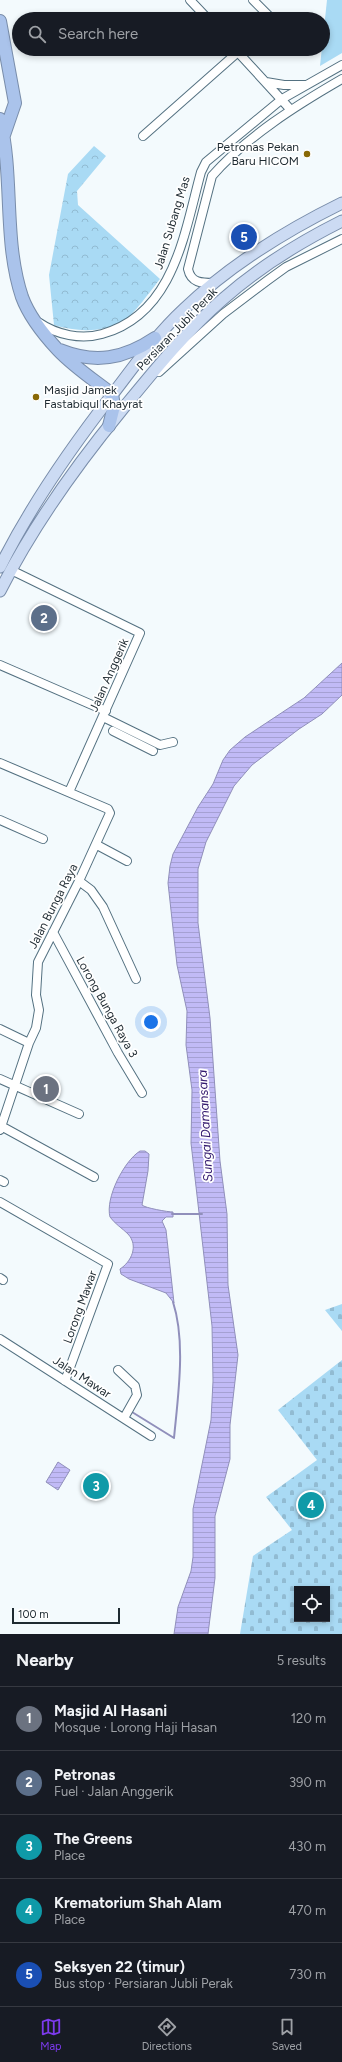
<!DOCTYPE html>
<meta charset="utf-8">
<style>
body{margin:0;font-family:Figtree,sans-serif;background:#20242c;color:#f1f3f6}
.controls{position:absolute;right:12px;bottom:12px;display:grid;overflow:hidden;border-radius:0px;box-shadow:0 2px 6px #0003}
.controls button{width:36px;height:36px;display:grid;place-items:center;padding:0;border:0;border-bottom:1px solid #363941;background:#171b24;color:#f1f3f6;font:20px sans-serif}
.scale{position:absolute;left:12px;bottom:10px;width:108px;box-sizing:border-box;padding-left:4px;border:2px solid #1e2a31;border-top:0;font-size:11px;line-height:14px;white-space:nowrap;color:#1e2a31;-webkit-text-stroke:3px #fff;paint-order:stroke}
.you{position:absolute;left:151px;top:1022px;width:14px;height:14px;margin:-10px;border:3px solid #fff;border-radius:50%;background:#1a73e8;box-shadow:0 0 0 6px #1a73e833}
.badge{display:grid;place-items:center;width:26px;height:26px;border-radius:50%;background:#7c3aed;color:#fff;font-size:13px;font-weight:700}
.pin{position:absolute;translate:-50% -50%;border:2px solid #fff;box-shadow:0 1px 4px #0006}
.list{margin:0;padding:0;list-style:none}
h2{display:flex;justify-content:space-between;align-items:center;height:52px;margin:0;padding:0 16px;font-size:17px}
h2 small{font-size:13px;font-weight:400;color:#9ea1a6}
.list li{display:grid;grid-template-columns:26px 1fr auto;gap:12px;align-items:center;box-sizing:border-box;height:64px;padding:0 16px;border-top:1px solid #363941}
.list b{display:block;font-size:15px;white-space:nowrap}
.list p{margin:0;font-size:13px;white-space:nowrap;color:#9ea1a6}
.list em{font-size:13px;font-style:normal;color:#9ea1a6}
.icon{flex:none;width:22px;height:22px;fill:none;stroke:currentColor;stroke-width:2;stroke-linecap:round;stroke-linejoin:round}
.map{position:relative;flex:none;width:342px;height:1634px;overflow:hidden}
.search{position:absolute;background:#171b24;box-shadow:0 2px 6px #0003;left:12px;right:12px;top:12px;height:44px;display:flex;align-items:center;gap:10px;box-sizing:border-box;padding:0 14px;border-radius:22px;color:#9ea1a6;font-size:15px}
.sheet{height:372px;background:#171b24}
nav{display:flex;justify-content:space-around;align-items:center;box-sizing:border-box;height:56px;border-top:1px solid #363941;background:#171b24;font-size:11px;color:#9ea1a6}
nav a{display:grid;justify-items:center;gap:2px}
nav .on{color:#7c3aed}
.map>svg:first-child{display:block}
.green{fill:#a9daf4}
.forest{fill:url(#forest-crowns)}
.cemetery{fill:url(#cemetery-stones);fill-rule:evenodd}
.water{fill:url(#water-rules);stroke:#908fbb}
.lines{fill:none;stroke-linecap:round;stroke-linejoin:round}
.stream{stroke:#908fbb;stroke-width:2}
.minor-casing{stroke:#547181;stroke-width:10}
.major-casing{stroke:#798daa;stroke-width:13}
.highway-casing{stroke:#798daa;stroke-width:14}
.minor{stroke:#fff;stroke-width:8}
.major{stroke:#ccdbf3;stroke-width:11}
.highway{stroke:#aac3eb;stroke-width:12}
.poi-dot{fill:#886805;stroke:#fff;stroke-width:1.5}
.labels{text-anchor:middle;dominant-baseline:central;stroke-width:3.5;stroke-linejoin:round;paint-order:stroke}
.poi-label{font-size:12px;fill:#1e2a31;stroke:#fff;text-anchor:end}
.street-label{font-size:12px;fill:#1e2a31;stroke:#fff}
.water-label{font-size:13px;font-style:italic;fill:#351c70;stroke:#fff}
</style>
<div class="map">
<svg width="342" height="1634" viewBox="0 0 342 1634">
<defs>
<pattern id="forest-crowns" width="20" height="18" patternUnits="userSpaceOnUse"><rect width="20" height="18" fill="#a9daf4"/><path d="M2 6a3 3 0 1 1 6 0M12 15a3 3 0 1 1 6 0" fill="none" stroke="#91bbd2"/></pattern>
<pattern id="cemetery-stones" width="16" height="16" patternUnits="userSpaceOnUse"><rect width="16" height="16" fill="#a9daf4"/><path d="M2 7V4a2 2 0 0 1 4 0v3zM10 15v-3a2 2 0 0 1 4 0v3z" fill="#91bbd2"/></pattern>
<pattern id="water-rules" width="6" height="5" patternUnits="userSpaceOnUse"><rect width="6" height="5" fill="#c1baf6"/><path d="M0 2.5h6" fill="none" stroke="#a5a0d3"/></pattern>
</defs>
<rect width="100%" height="100%" fill="#f3fafd"/>
<path class="green" d="M327,0H342V53L320,66Z"/>
<path class="forest" d="M94,146L106,156L77,191L78,205L160,279C152,289 133,316 123,321C102,333 77,332 54,325L49,275L68,174Z"/>
<path class="cemetery" d="M342,1304V1331L325,1310Z
M342,1360V1634H240L253,1556L292,1530L266,1497L317,1460L278,1410ZM297,1589H327V1619H297Z"/>
<path class="water" d="M342,663V695L322,714L299,729L252,765L234,786L206,842L198,869V923L210,1018L220,1161L227,1214L228,1285L238,1355L230,1425V1459L215,1516V1578L208,1634H174L178,1607L191,1571L193,1557V1509L211,1420L213,1381L212,1326L191,1143L192,1090L186,1045L187,1011L177,965L168,883L170,866L173,854L198,807L213,784L223,760L230,750L245,737L304,698Z
M140,1151H145L149,1154L148,1171L142,1205C145,1208 168,1212 173,1212V1217H166L162,1221L166,1230L174,1303L166,1293L129,1279L121,1274L120,1269C131,1262 139,1246 128,1234C122,1228 115,1224 110,1217C105,1198 124,1161 140,1151Z
M58,1462L70,1470L58,1490L46,1482Z"/>
<g class="lines">
<path class="stream" d="M172,1214H202
M132,1412L174,1438C178,1396 186,1342 173,1302"/>
<defs>
<path id="minor" d="M190,0L208,19
M253,0L272,19
M235,49L290,109
M266,82L284,85H305
M143,136L238,52
M214,283C201,283 191,283 188,269L212,176C246,137 297,105 342,79
M38,322C57,335 81,340 102,334C174,314 184,234 201,172L206,162L282,99L342,65
M159,372L223,314L268,280L286,267L342,239
M11,570L140,633L69,792
M0,665L106,711
M103,717L160,745L173,742
M113,731L153,751
M0,763L108,809L110,813L79,881L38,962L36,995L39,1010L36,1028L29,1043L0,1130
M0,820L43,839
M97,845L127,861
M79,881L91,890L103,907L136,979
M53,932L118,1053L142,1093
M0,1029L29,1043
M0,1079L79,1114
M1,1126L94,1177
M0,1180L4,1182
M0,1202L108,1264L65,1381
M0,1278L3,1280
M0,1339L151,1436
M118,1370L135,1386L137,1395L124,1418"/>
<path id="major" d="M0,567C31,505 70,449 112,395C135,365 156,335 184,309C230,265 285,231 342,203
M0,591C33,526 75,467 121,411C153,372 185,332 223,299C258,268 300,242 342,221"/>
<path id="highway" d="M0,21L15,103L4,135
M0,119C14,178 3,240 22,297C29,316 44,335 58,350C74,367 94,380 112,394L114,406L109,426
M60,350C95,364 124,359 155,338"/>
</defs>
<use href="#minor" class="minor-casing"/>
<use href="#major" class="major-casing"/>
<use href="#highway" class="highway-casing"/>
<use href="#minor" class="minor"/>
<use href="#major" class="major"/>
<use href="#highway" class="highway"/>
</g>
<g class="poi-dot">
<circle cx="307" cy="154" r="4"/>
<circle cx="36" cy="397" r="4"/>
</g>
<g class="labels">
<g class="poi-label">
<text x="299" y="147">Petronas Pekan<tspan x="299" dy="14">Baru HICOM</tspan></text>
<text x="44" y="390" text-anchor="start">Masjid Jamek<tspan x="44" dy="14">Fastabiqul Khayrat</tspan></text>
</g>
<g class="street-label">
<text transform="translate(172 223) rotate(-73)">Jalan Subang Mas</text>
<text transform="translate(177 329) rotate(-46)">Persiaran Jubli Perak</text>
<text transform="translate(109 675) rotate(-66)">Jalan Anggerik</text>
<text transform="translate(53 906) rotate(-63)">Jalan Bunga Raya</text>
<text transform="translate(107 1007) rotate(61)">Lorong Bunga Raya 3</text>
<text transform="translate(80 1307) rotate(-70)">Lorong Mawar</text>
<text transform="translate(82 1377) rotate(33)">Jalan Mawar</text>
</g>
<g class="water-label">
<text transform="translate(205 1126) rotate(-93)">Sungai Damansara</text>
</g>
</g>
</svg>
<div class="controls">
<button><svg class="icon" aria-label="locate" viewBox="0 0 24 24"><circle cx="12" cy="12" r="6"/><path d="M12 2v4M12 18v4M2 12h4M18 12h4"/></svg></button>
</div>
<div class="scale">100 m</div>
<div class="you"></div>
<div class="pin badge" style="left:46px;top:1089px;background:#6b7280">1</div>
<div class="pin badge" style="left:44px;top:618px;background:#5c6f8a">2</div>
<div class="pin badge" style="left:96px;top:1486px;background:#0f9aa8">3</div>
<div class="pin badge" style="left:311px;top:1505px;background:#0f9aa8">4</div>
<div class="pin badge" style="left:244px;top:237px;background:#1a4fb4">5</div>
<div class="search"><svg class="icon" aria-label="search" viewBox="0 0 24 24"><circle cx="10" cy="10" r="6"/><path d="M15 15l6 6"/></svg>Search here</div>
</div>
<section class="sheet">
<h2>Nearby<small>5 results</small></h2>
<ul class="list">
<li><span class="badge" style="background:#6b7280">1</span><div><b>Masjid Al Hasani</b><p>Mosque · Lorong Haji Hasan</p></div><em>120 m</em></li>
<li><span class="badge" style="background:#5c6f8a">2</span><div><b>Petronas</b><p>Fuel · Jalan Anggerik</p></div><em>390 m</em></li>
<li><span class="badge" style="background:#0f9aa8">3</span><div><b>The Greens</b><p>Place</p></div><em>430 m</em></li>
<li><span class="badge" style="background:#0f9aa8">4</span><div><b>Krematorium Shah Alam</b><p>Place</p></div><em>470 m</em></li>
<li><span class="badge" style="background:#1a4fb4">5</span><div><b>Seksyen 22 (timur)</b><p>Bus stop · Persiaran Jubli Perak</p></div><em>730 m</em></li>
</ul>
</section>
<nav>
<a class="on"><svg class="icon" aria-label="map" viewBox="0 0 24 24"><path d="M3 6l6-2 6 2 6-2v14l-6 2-6-2-6 2zM9 4v14M15 6v14"/></svg>Map</a>
<a><svg class="icon" aria-label="directions" viewBox="0 0 24 24"><path d="M12 3l9 9-9 9-9-9zM9 14v-3h6M13 9l2 2-2 2"/></svg>Directions</a>
<a><svg class="icon" aria-label="saved" viewBox="0 0 24 24"><path d="M7 4h10v16l-5-4-5 4z"/></svg>Saved</a>
</nav>
